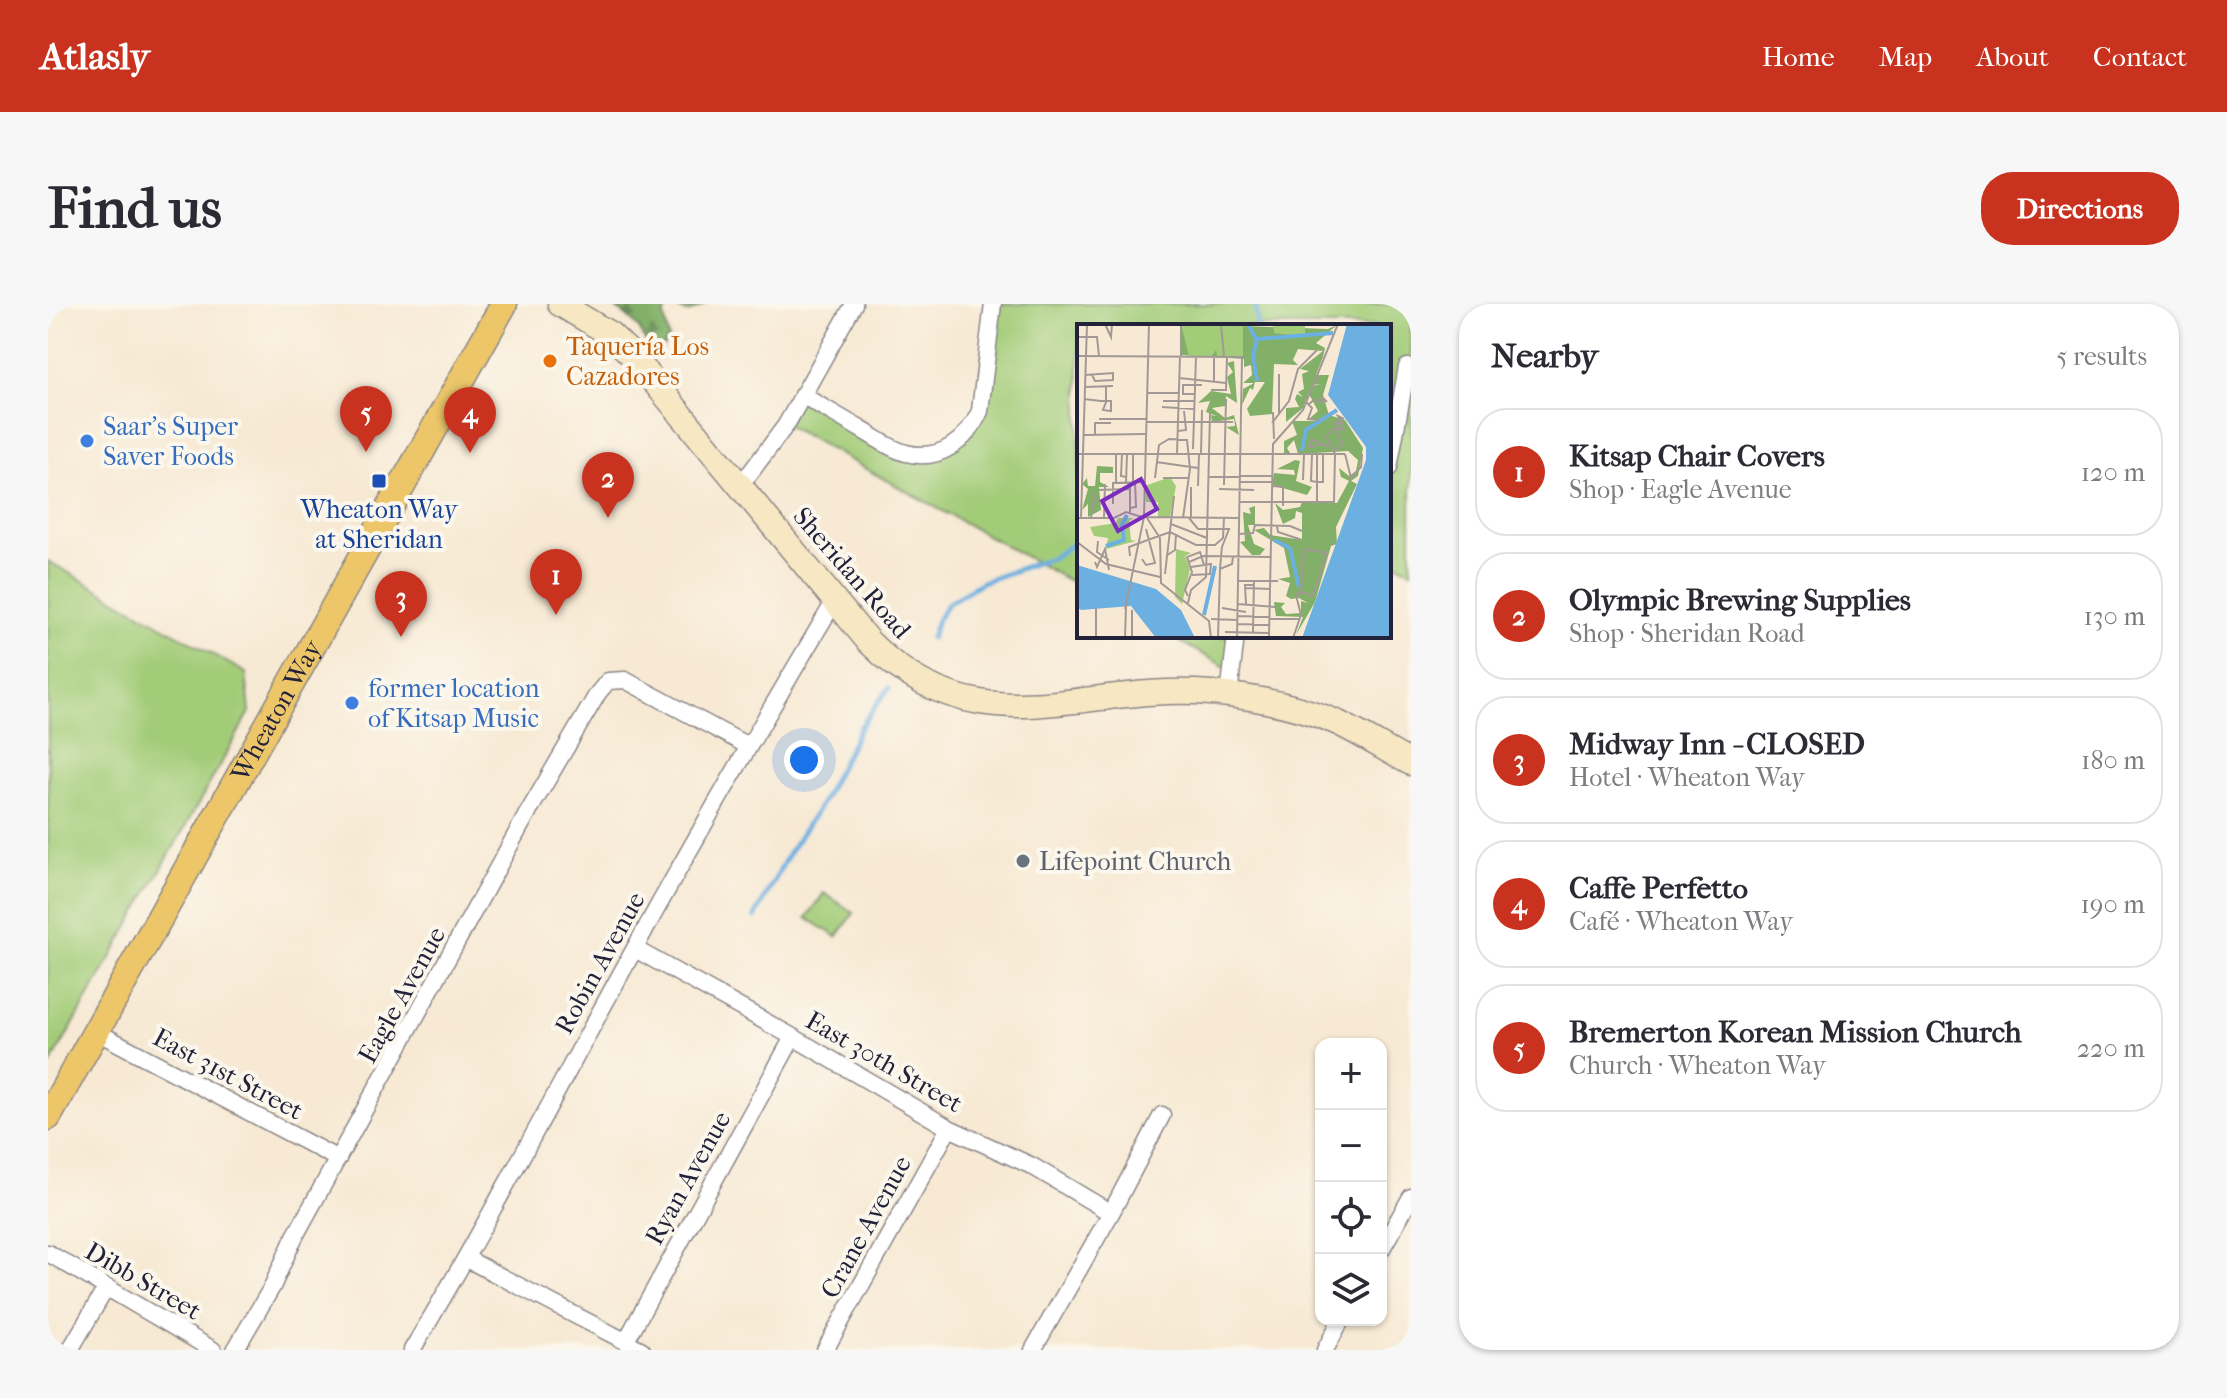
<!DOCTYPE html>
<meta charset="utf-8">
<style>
body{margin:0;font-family:"IM FELL French Canon",serif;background:#f7f7f7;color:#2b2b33}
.controls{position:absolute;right:24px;bottom:24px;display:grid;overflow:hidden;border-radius:16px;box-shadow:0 2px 6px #0004}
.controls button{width:72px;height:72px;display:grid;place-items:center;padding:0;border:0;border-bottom:2px solid #e1e1e2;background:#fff;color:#2b2b33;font:40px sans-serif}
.you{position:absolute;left:756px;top:456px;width:28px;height:28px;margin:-20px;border:6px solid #fff;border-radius:50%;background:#1a73e8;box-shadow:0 0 0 12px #1a73e833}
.badge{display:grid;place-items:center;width:52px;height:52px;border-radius:50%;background:#c8321e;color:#fff;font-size:26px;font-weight:700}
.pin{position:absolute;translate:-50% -66px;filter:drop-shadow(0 2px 4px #0008)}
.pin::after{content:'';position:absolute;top:42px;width:28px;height:24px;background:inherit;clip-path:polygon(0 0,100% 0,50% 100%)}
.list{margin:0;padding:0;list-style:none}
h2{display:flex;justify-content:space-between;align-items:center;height:104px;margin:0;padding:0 32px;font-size:34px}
h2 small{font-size:26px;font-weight:400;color:#7c7c81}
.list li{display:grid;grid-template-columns:52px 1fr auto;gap:24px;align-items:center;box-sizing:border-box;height:128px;margin:0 16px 16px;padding:0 16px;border:2px solid #e1e1e2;border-radius:32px}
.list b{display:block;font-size:30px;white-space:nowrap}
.list p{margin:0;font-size:26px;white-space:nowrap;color:#7c7c81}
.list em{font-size:26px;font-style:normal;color:#7c7c81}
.icon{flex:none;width:44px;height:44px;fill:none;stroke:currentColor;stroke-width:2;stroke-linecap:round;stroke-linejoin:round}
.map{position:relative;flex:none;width:1363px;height:1046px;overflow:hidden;border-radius:32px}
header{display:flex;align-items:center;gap:48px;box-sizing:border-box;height:112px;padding:0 40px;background:#c8321e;color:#fff}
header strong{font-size:38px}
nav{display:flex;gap:44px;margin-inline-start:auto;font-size:28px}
.intro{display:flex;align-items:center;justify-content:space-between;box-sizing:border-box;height:192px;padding:0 48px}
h1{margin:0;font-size:56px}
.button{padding:20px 36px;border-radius:32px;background:#c8321e;color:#fff;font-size:28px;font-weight:700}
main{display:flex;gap:48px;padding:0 48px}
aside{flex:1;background:#fff;border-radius:32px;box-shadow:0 2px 6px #0004}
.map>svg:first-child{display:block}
.forest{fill:url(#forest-firs);stroke:#526952;stroke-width:2}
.green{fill:#a3cc78;stroke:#62775a;stroke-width:2}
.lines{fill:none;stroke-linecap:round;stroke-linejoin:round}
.stream{stroke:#6cafe1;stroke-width:5}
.street-casing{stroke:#8c8687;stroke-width:19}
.secondary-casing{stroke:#8c8687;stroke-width:27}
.primary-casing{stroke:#8c8687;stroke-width:29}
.street{stroke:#fff;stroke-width:16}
.secondary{stroke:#f7e8c3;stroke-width:24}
.primary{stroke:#ecc669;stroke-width:26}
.food-dot{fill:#e8710a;stroke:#fbf7ec;stroke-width:3}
.shop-dot{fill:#3f7fe0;stroke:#fbf7ec;stroke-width:3}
.transit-dot{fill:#1a4fb4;stroke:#fbf7ec;stroke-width:3}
.worship-dot{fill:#6b7280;stroke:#fbf7ec;stroke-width:3}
.labels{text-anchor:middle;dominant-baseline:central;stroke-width:8;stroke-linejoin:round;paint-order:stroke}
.food-label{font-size:26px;fill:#c56008;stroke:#fbf7ec;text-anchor:start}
.shop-label{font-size:26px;fill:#366cbe;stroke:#fbf7ec;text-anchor:start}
.transit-label{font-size:26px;fill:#164399;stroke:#fbf7ec}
.street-label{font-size:26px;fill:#22223b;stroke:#fbf7ec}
.worship-label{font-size:26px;fill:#5b616d;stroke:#fbf7ec;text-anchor:start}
.inset-river{fill:none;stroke:#6cafe1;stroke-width:4}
.inset-road{fill:none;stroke:#a29996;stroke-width:2}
.view{fill:#7b2cbf;fill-opacity:0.15;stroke:#7b2cbf;stroke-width:4}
.inset-edge{fill:none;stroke:#22223b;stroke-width:4}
</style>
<header>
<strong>Atlasly</strong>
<nav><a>Home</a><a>Map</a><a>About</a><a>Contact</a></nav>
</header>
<div class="intro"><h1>Find us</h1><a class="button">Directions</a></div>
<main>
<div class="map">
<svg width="1363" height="1046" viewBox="0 0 1363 1046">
<defs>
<pattern id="forest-firs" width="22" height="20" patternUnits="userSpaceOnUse" patternTransform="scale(2)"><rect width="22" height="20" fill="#82b068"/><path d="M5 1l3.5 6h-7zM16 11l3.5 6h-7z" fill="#6a8f57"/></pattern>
</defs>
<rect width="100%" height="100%" fill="#fbf7ec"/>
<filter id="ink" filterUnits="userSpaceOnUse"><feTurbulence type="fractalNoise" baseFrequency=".0125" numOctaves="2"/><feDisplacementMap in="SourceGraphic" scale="16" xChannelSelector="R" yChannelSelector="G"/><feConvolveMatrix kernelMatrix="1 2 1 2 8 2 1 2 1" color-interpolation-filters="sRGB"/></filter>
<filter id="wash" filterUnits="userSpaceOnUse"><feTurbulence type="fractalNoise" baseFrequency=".006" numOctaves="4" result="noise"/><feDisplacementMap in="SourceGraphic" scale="32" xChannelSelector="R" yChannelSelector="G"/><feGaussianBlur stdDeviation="1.8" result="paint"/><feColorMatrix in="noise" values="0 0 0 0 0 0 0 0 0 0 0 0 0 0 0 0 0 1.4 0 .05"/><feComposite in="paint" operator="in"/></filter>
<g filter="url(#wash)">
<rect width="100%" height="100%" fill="#f7e9d3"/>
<path class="forest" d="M561,0H657C643,9 640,12 626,2L620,3L616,11L621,36L612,46C590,39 600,33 587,20C580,11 570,6 561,0Z"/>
<path class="green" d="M945,0H1363V267L1341,255V22H1031V282L738,121L754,91L847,145L882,151L926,120Z
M0,257L198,369L202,408L0,765Z
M1122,332H1188L1183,366Z
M776,589L806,609L789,633L759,614Z"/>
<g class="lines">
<path class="stream" d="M1208,0L1209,22
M883,334L889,316L899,300L934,278L1005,253L1031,236
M707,613L741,549L774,498L813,422L841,384"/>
</g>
</g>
<g filter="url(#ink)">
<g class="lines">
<defs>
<path id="street" d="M754,91C774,103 794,114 814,126C828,134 842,145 858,149C892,158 919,137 932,107L945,0
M1341,164L1359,63
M691,180L702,169L738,121L806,0
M1181,391L1188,332
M587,645L745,733L901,824L984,862L1063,909
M47,727L290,855
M1333,946L1363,893
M0,949L165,1046
M419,955L594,1046
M578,1037L745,733
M22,1046L58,984
M187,1046L224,983L246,934L478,512L550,389L560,377L577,376L700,442
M364,1046C443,914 513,778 587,644C651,527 718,412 786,298
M777,1046L901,824
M985,1046L1063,909L1114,811
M1277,1046L1293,1016"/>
<path id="secondary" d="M512,0L562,30L584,51L821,338C931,448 1035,378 1163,389C1205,393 1249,401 1288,418C1314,430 1338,446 1363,459"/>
<g id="primary">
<path id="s1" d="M0,813L456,0"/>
</g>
</defs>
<use href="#street" class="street-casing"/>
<use href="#secondary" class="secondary-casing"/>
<use href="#primary" class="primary-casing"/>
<use href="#street" class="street"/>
<use href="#secondary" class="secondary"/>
<use href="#primary" class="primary"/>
</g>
</g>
<circle class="food-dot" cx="502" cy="57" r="8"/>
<g class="shop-dot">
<circle cx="39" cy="137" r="8"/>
<circle cx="304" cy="399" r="8"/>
</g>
<rect class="transit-dot" x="323" y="169" width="16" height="16" rx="4"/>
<circle class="worship-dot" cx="975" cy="557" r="8"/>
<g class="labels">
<g class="food-label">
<text x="518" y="42">Taquería Los<tspan x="518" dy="30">Cazadores</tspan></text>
</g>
<g class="shop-label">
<text x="55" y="122">Saar's Super<tspan x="55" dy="30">Saver Foods</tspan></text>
<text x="320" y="384">former location<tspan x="320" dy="30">of Kitsap Music</tspan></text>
</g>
<g class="transit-label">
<text x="331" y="205">Wheaton Way<tspan x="331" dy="30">at Sheridan</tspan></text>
</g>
<g class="street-label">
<text transform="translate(804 269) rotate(49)">Sheridan Road</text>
<text stroke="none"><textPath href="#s1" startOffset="466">Wheaton Way</textPath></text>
<text transform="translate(552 659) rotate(-61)">Robin Avenue</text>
<text transform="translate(354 691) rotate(-61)">Eagle Avenue</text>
<text transform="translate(836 758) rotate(30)">East 30th Street</text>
<text transform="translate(180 770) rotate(28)">East 31st Street</text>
<text transform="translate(640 874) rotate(-61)">Ryan Avenue</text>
<text transform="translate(818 923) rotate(-61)">Crane Avenue</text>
<text transform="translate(95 977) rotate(30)">Dibb Street</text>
</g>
<g class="worship-label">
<text x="991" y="557">Lifepoint Church</text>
</g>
</g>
<g transform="translate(1029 20)">
<rect width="314" height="314" fill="#f7e9d3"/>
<path d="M105,0L251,5L260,1L239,19L248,24L246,33L226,84L209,98V84L222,83L218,75L220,70L226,73L221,68L227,65L225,50L232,47L223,45L246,27L221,25L216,36L221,41L197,40L195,90L173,92L170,85L188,58H178L176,66L173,64L165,81L166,65L177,59H166L175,51L174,41L167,43V35L105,31ZM157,37L160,79L149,72L148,82L135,84L148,94L157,91L162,111L149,103L158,102L157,95L135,98L134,91L140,92L129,88L133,77L121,79L134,67L154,70L150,53L156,48L150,39ZM238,51H252L246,71L252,91L268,96L286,124L281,152L274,157L280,160L259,203L260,220L254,222L238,278L219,311L226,293L199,292L197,278L208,279L204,283L209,290L224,289V277L231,279L222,274L214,275L209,272L213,259L201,255L213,253L207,224L177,206L187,204L193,211L225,216V189L219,187L218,194L206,200L198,179L206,186L223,183L225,178L260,179L272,157L264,153L262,144L272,152L279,147L281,136L271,127L221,130L217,116L210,124L213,129H207V117L220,111L215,97H240L232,95L241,87L232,70L234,62L245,60L234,61ZM218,136L223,137L219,157L235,163L230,171L195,161L197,149L218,151L217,146L200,145ZM20,142L36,143V149H23V158L32,163H22L24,186L11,193V180L5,186L11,165L5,160L10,154L11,162H18ZM178,182V201H171L177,220L188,225L183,231H175L163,218L168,217L166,188L174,190L172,184Z" fill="#82b068"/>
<path d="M104,0H233V1H228V13L197,9L196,1H166V32H140L139,26L135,32H112ZM93,153L99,162L93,193H81V178H69L68,162ZM41,194H57L52,197L54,216L59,217L29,225L31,214L17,212L13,203L39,199ZM99,225L114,229L108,232L113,245L105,280L98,273Z" fill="#a3cc78"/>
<path d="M270,0H314V314H225L289,136V123L251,71ZM0,241L79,265L104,286L118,314H79L54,282L4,286L0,283Z" fill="#6cafe1"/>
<path class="inset-river" d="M171,0L179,15L256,9M180,16L176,31L180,57M225,127L229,106L260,86M197,216L213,224L222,263M29,222L47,216L45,201L50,191M127,291L138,242M285,314L314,276M295,314L314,288"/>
<path class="inset-road" d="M28,0L34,13L35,0M104,0V32M144,0L147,32M233,0H260M0,13H20L22,32M0,32L165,33L160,314M9,32L10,0M137,32V59M8,51L36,49V56L18,57L15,51M102,54L149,59M8,63L36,62M134,66H149L150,33M70,69H102M117,70H106V61H125M7,75L24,77H34V87L26,86L29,78V63M86,77H117M229,78L235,84L231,95L243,96M231,81L238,75L246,79V74L250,78M85,83L117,85M196,88L197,115M202,90V50M22,95H69M70,98H156M195,99L212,77L221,45L240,26M101,107L109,106L107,87M7,111L68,110M18,111V99H34M243,121L232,123L235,116L251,122M116,125L119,32M258,127L265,119L259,107M0,130H268M45,130L44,152L49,153M100,130L103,32M124,130L125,86M235,130L234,157L240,158H246V130M258,130L249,112L258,104L266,106L258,98L266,100L261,92L267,95M268,130L274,154L284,143L285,130M79,138L121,144M163,152H195M132,153H163M78,154L82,121L92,115L110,116L113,145L106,194M86,154H111M226,156L227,130M56,158V130M163,158H195M39,159V130M49,159L50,130M147,161L149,75M121,162L122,130M196,162L206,163V182M114,163V194M142,165L177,166M22,166L53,165M162,178H257L258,130M240,178V130M36,180V159L68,158M53,184L59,183L58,158M53,189V158M68,193L162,194M0,194H37L49,188L68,194M4,194L9,32M14,194L18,169M27,194L28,160M70,194L83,214L84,259L132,297L134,314M112,194L121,205H152L145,223M94,200L130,214M200,202L201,208L225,216M162,210L176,209L178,201L213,202L225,207M21,217L20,228L32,236M68,217L93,208L119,221H138L146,214L147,194M0,218L29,240L83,253M145,222L143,245L155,240L156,233M227,225L250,229L236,272L224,268ZM53,232L52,223L68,217M89,232L98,226L99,210M65,235L69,241L78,239L69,205M18,238L20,243L28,225L32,246M112,238L126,232L193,233M114,243L134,240L133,250L115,251M88,250L97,172M161,257H201M169,264L193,265M111,272L108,266L115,248L110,233L123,228L127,241M111,279L114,266L129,253L133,89M161,280L198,283M169,280L168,261H177M145,284L169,288M48,285L67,193L72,0M0,286V314M55,286V314M161,292L192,293M134,295L161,296M192,295H222M161,300L192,301M148,308L192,309M176,308L177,257M19,314V284M48,314L49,281M141,314L143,245M192,314L196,120L226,86L261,0M216,314L224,291L219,271L224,268"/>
<path class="view" d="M64,155L80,185L41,207L25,177Z"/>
<rect width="314" height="314" class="inset-edge"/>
</g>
</svg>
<div class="controls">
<button>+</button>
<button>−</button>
<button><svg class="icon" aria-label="locate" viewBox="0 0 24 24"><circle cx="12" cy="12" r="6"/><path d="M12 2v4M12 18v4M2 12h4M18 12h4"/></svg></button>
<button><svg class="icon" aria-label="layers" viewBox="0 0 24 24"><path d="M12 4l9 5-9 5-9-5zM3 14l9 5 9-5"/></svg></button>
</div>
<div class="you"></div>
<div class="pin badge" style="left:508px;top:311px">1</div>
<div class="pin badge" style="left:560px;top:214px">2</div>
<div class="pin badge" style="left:353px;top:333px">3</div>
<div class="pin badge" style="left:422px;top:149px">4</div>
<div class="pin badge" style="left:318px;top:148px">5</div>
</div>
<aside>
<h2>Nearby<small>5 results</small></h2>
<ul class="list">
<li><span class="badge">1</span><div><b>Kitsap Chair Covers</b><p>Shop · Eagle Avenue</p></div><em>120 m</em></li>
<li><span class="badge">2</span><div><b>Olympic Brewing Supplies</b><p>Shop · Sheridan Road</p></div><em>130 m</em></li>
<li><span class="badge">3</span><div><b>Midway Inn - CLOSED</b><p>Hotel · Wheaton Way</p></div><em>180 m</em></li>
<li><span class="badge">4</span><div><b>Caffe Perfetto</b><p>Café · Wheaton Way</p></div><em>190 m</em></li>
<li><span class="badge">5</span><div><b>Bremerton Korean Mission Church</b><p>Church · Wheaton Way</p></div><em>220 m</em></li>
</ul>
</aside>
</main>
